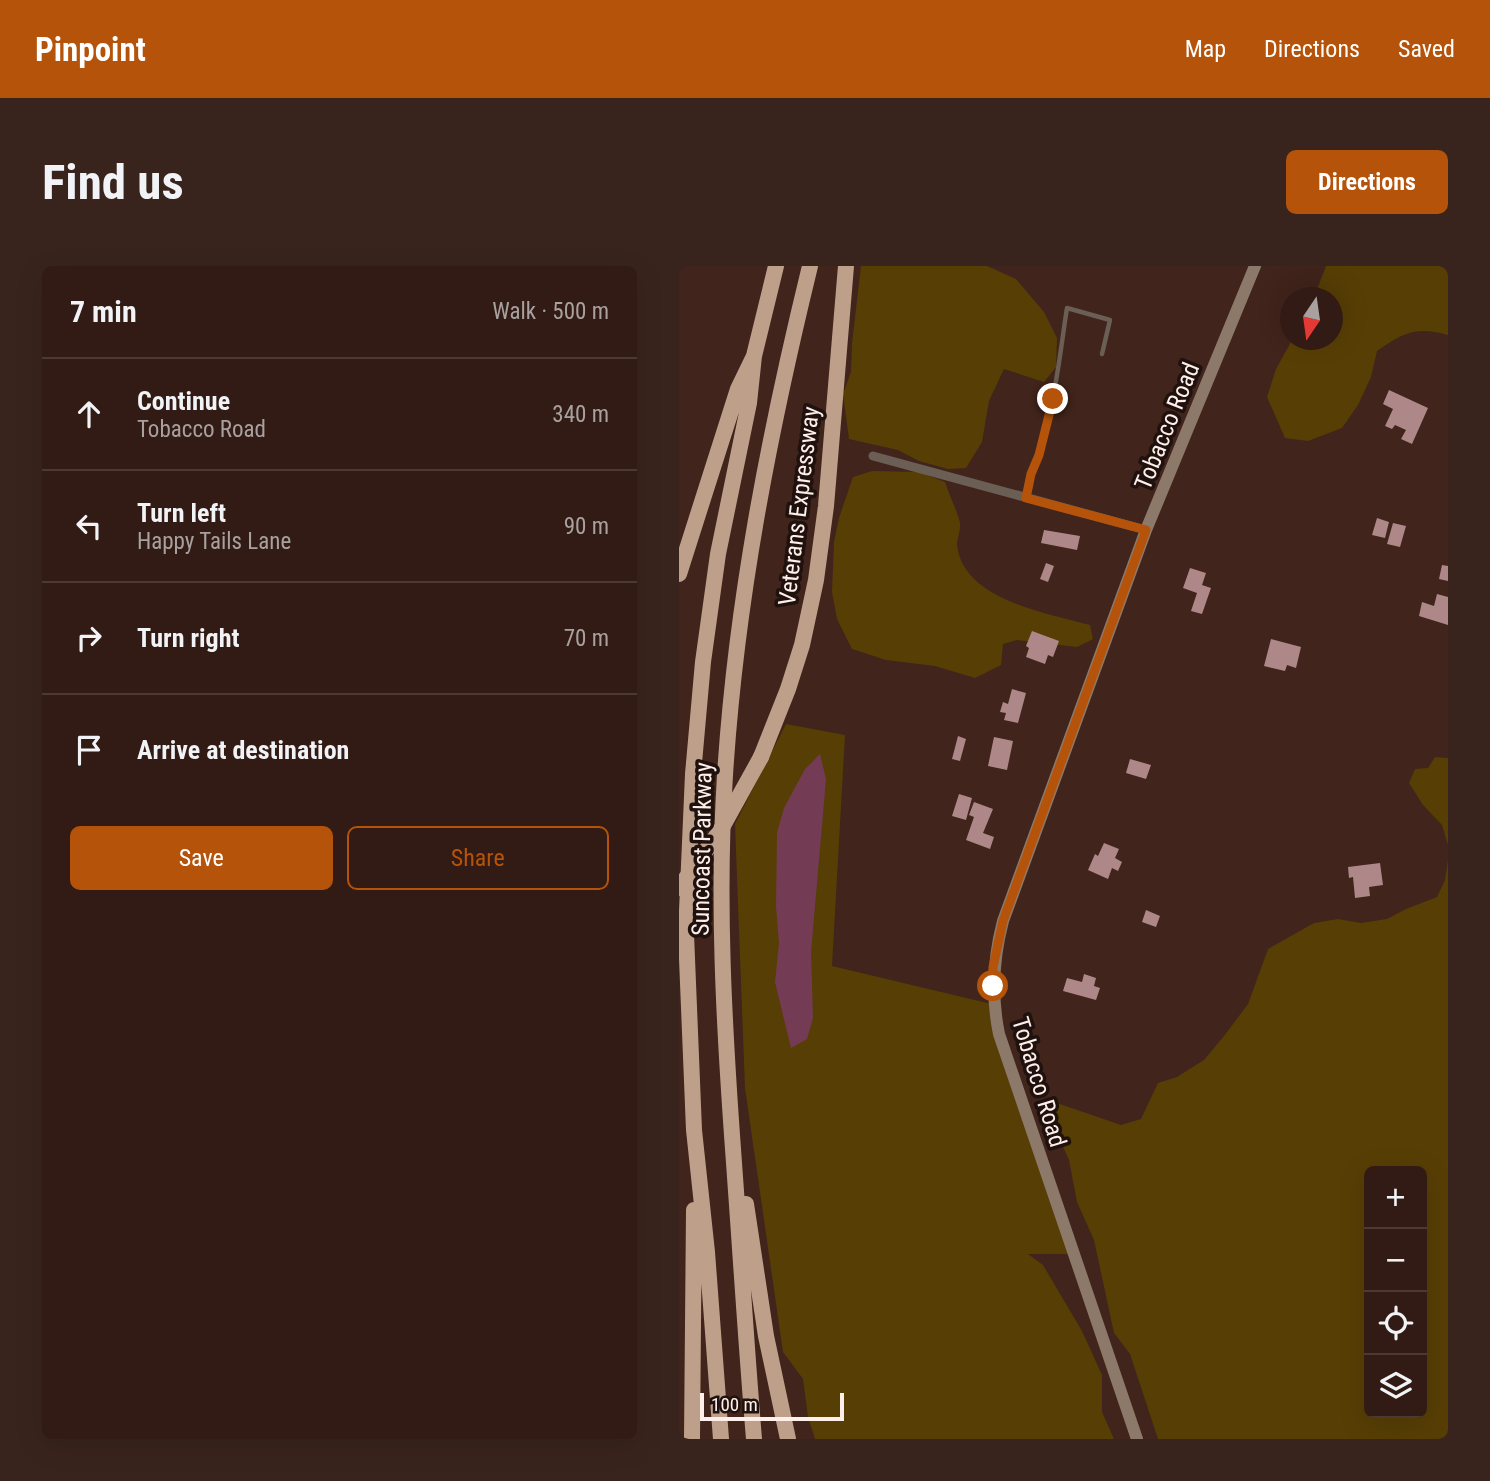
<!DOCTYPE html>
<meta charset="utf-8">
<style>
body{margin:0;font-family:"Roboto Condensed",sans-serif;background:#39241d;color:#f1f3f6}
.controls{position:absolute;right:21px;bottom:21px;display:grid;overflow:hidden;border-radius:10px;box-shadow:0 7px 28px #0002}
.controls button{width:63px;height:63px;display:grid;place-items:center;padding:0;border:0;border-bottom:2px solid #4c3934;background:#311b14;color:#f1f3f6;font:35px sans-serif}
.compass{position:absolute;left:601px;top:21px;width:63px;height:63px;border-radius:50%;background:#311b14;box-shadow:0 7px 28px #0002;rotate:193deg}
.scale{position:absolute;left:21px;bottom:18px;width:144px;box-sizing:border-box;padding-left:7px;border:4px solid #ffefea;border-top:0;font-size:19px;line-height:24px;white-space:nowrap;color:#ffefea;-webkit-text-stroke:5px #1f110d;paint-order:stroke}
.stop{position:absolute;width:21px;height:21px;margin:-16px;border:5px solid #b45309;border-radius:50%;background:#fff}
.stop.end{background:#b45309;border-color:#fff;box-shadow:0 2px 7px #0008}
.list{margin:0;padding:0;list-style:none}
h2{display:flex;justify-content:space-between;align-items:center;height:91px;margin:0;padding:0 28px;font-size:30px}
h2 small{font-size:23px;font-weight:400;color:#a8a1a0}
.list li{display:grid;grid-template-columns:46px 1fr auto;gap:21px;align-items:center;box-sizing:border-box;height:112px;padding:0 28px;border-top:2px solid #4c3934}
.list b{display:block;font-size:26px;white-space:nowrap}
.list p{margin:0;font-size:23px;white-space:nowrap;color:#a8a1a0}
.list em{font-size:23px;font-style:normal;color:#a8a1a0}
.actions{display:flex;gap:14px;padding:21px 28px}
.actions a{flex:1;padding:16px 0;border:2px solid #b45309;border-radius:10px;text-align:center;font-size:24px;color:#b45309}
.actions .main{background:#b45309;color:#fff}
.icon{flex:none;width:38px;height:38px;fill:none;stroke:currentColor;stroke-width:2;stroke-linecap:round;stroke-linejoin:round}
.map{position:relative;flex:none;width:769px;height:1173px;overflow:hidden;border-radius:10px}
header{display:flex;align-items:center;gap:42px;box-sizing:border-box;height:98px;padding:0 35px;background:#b45309;color:#fff}
header strong{font-size:33px}
nav{display:flex;gap:38px;margin-inline-start:auto;font-size:24px}
.intro{display:flex;align-items:center;justify-content:space-between;box-sizing:border-box;height:168px;padding:0 42px}
h1{margin:0;font-size:49px}
.button{padding:18px 32px;border-radius:10px;background:#b45309;color:#fff;font-size:24px;font-weight:700}
main{display:flex;gap:42px;padding:0 42px}
aside{flex:1;background:#311b14;border-radius:10px;box-shadow:0 7px 28px #0002}
.map>svg:first-child{display:block}
.green{fill:#573e05;fill-rule:evenodd}
.water{fill:#743b54}
.building{fill:#ae8889}
.lines{fill:none;stroke-linecap:round;stroke-linejoin:round}
.lane{stroke:#6a5e55;stroke-width:4.5}
.street{stroke:#6a5e55;stroke-width:9}
.secondary{stroke:#8c796a;stroke-width:12}
.highway{stroke:#bea08a;stroke-width:16}
.highway-bridge{stroke:#bea08a;stroke-width:16}
.route{stroke:#b45309;stroke-width:9}
.labels{text-anchor:middle;dominant-baseline:central;stroke-width:7;stroke-linejoin:round;paint-order:stroke}
.street-label{font-size:24px;fill:#ffefea;stroke:#1f110d}
</style>
<header>
<strong>Pinpoint</strong>
<nav><a>Map</a><a>Directions</a><a>Saved</a></nav>
</header>
<div class="intro"><h1>Find us</h1><a class="button">Directions</a></div>
<main>
<aside>
<h2>7 min<small>Walk · 500 m</small></h2>
<ul class="list">
<li><svg class="icon" aria-label="ahead" viewBox="0 0 24 24"><path d="M12 20V5M6 11l6-6 6 6"/></svg><div><b>Continue</b><p>Tobacco Road</p></div><em>340 m</em></li>
<li><svg class="icon" aria-label="left" viewBox="0 0 24 24"><path d="M17 20v-9H6M10 6l-5 5 5 5"/></svg><div><b>Turn left</b><p>Happy Tails Lane</p></div><em>90 m</em></li>
<li><svg class="icon" aria-label="right" viewBox="0 0 24 24"><path d="M7 20v-9h11M14 6l5 5-5 5"/></svg><div><b>Turn right</b></div><em>70 m</em></li>
<li><svg class="icon" aria-label="arrive" viewBox="0 0 24 24"><path d="M6 21V4h12l-3 4 3 4H6"/></svg><div><b>Arrive at destination</b></div></li>
</ul>
<div class="actions"><a class="main">Save</a><a>Share</a></div>
</aside>
<div class="map">
<svg width="769" height="1173" viewBox="0 0 769 1173">
<rect width="100%" height="100%" fill="#41241b"/>
<path class="green" d="M182,0H308L337,13L365,46L378,72L377,101L365,116L325,103L310,135L303,176L287,202L269,203L240,195L219,184L170,173L164,128L172,106L173,77Z
M647,0H769V69C737,60 724,67 698,85L692,111L679,139L663,162L629,175L606,172L588,131L597,103L613,74H654V32L635,31Z
M193,205L240,206L266,216C270,229 278,244 281,257C282,265 278,272 278,279C284,334 368,347 411,359L414,373L398,381L338,374L324,378L322,399L296,412L256,400L207,394L173,383L158,353L153,326L155,276L160,252L174,211Z
M107,458L166,469L153,700L321,740L326,778L393,988H349L364,999L403,1065L423,1109V1146L435,1173H136L129,1151L124,1113L104,1086L66,822L56,558Z
M756,491L769,492V579L763,559L744,539L730,517L736,503L749,502Z
M769,594V1173H479L451,1088L435,1067L415,974L398,936L390,894L374,858L375,836L442,859L462,853L479,817L498,811L525,794L545,770L569,738L589,683L635,657L659,653L682,657L708,653L727,643L758,631L766,614ZM690,905H743V1147H690Z"/>
<path class="water" d="M141,488L147,513L132,686L134,752L128,773L112,782L96,716L100,677L97,640L98,567L105,542L126,503Z"/>
<path class="building" d="M710,124L749,142L733,178L722,173L727,164L716,159L713,163L706,160L714,143L704,138Z
M698,252L710,256L706,272L693,269Z
M714,257L727,260L721,281L708,278Z
M365,264L401,270L398,284L362,277Z
M367,297L375,300L369,316L361,313Z
M763,299L769,300V315L760,313Z
M511,302L527,307L523,319L532,322L523,348L512,345L518,327L504,322Z
M758,328L769,331V359L740,350L743,336L755,340Z
M353,365L380,375L374,391L369,389L366,398L347,391L350,382L347,380Z
M592,373L622,381L617,402L608,399L606,405L585,400Z
M333,423L347,427L339,457L325,454L327,447L321,446L324,436L329,438Z
M279,470L287,473L281,495L273,493Z
M315,471L334,475L328,504L309,500Z
M451,493L472,499L467,513L447,507Z
M280,528L293,532L287,554L273,550Z
M295,536L314,543L304,567L315,571L311,583L287,574L295,551L290,549Z
M425,577L440,583L436,592L443,596L439,605L433,602L429,613L409,604L416,588L419,590Z
M701,597L704,619L690,621L691,630L676,632L674,611L670,612L669,601Z
M467,644L481,650L477,661L463,656Z
M405,708L417,712L415,720L421,722L417,734L384,725L388,712L403,716Z"/>
<g class="lines">
<path class="lane" d="M347,231C355,198 367,168 373,135C380,104 383,73 388,42L431,54L423,88"/>
<path class="street" d="M194,190L467,264"/>
<path class="secondary" d="M458,1173L320,768C312,729 314,693 324,655L467,264L576,0"/>
<path class="highway" d="M0,308L59,123L75,90L97,0
M82,491L109,423L123,379L137,314L147,240L167,0
M67,938L87,1070L109,1173
M13,1173L15,944
M42,1173L28,986L15,864L7,668L14,508L24,396L39,288L70,137L75,90
M75,1173C67,1076 61,979 54,883C45,758 38,634 46,509C57,336 90,168 131,0"/>
<path class="highway-bridge" d="M0,622L41,565L82,491"/>
</g>
<g class="lines">
<path class="route" d="M314,720V701L324,655L467,264L347,232L352,208L360,189L374,133"/>
</g>
<g class="labels">
<g class="street-label">
<text transform="translate(488 160) rotate(-68)">Tobacco Road</text>
<text transform="translate(120 240) rotate(-83)">Veterans Expressway</text>
<text transform="translate(23 583) rotate(-89)">Suncoast Parkway</text>
<text transform="translate(360 816) rotate(73)">Tobacco Road</text>
</g>
</g>
</svg>
<div class="controls">
<button>+</button>
<button>−</button>
<button><svg class="icon" aria-label="locate" viewBox="0 0 24 24"><circle cx="12" cy="12" r="6"/><path d="M12 2v4M12 18v4M2 12h4M18 12h4"/></svg></button>
<button><svg class="icon" aria-label="layers" viewBox="0 0 24 24"><path d="M12 4l9 5-9 5-9-5zM3 14l9 5 9-5"/></svg></button>
</div>
<svg class="compass" viewBox="-18 -18 36 36"><path d="M0-13l5 13h-10z" fill="#e53935"/><path d="M0 13l5-13h-10z" fill="#a8a1a0"/></svg>
<div class="scale">100 m</div>
<div class="stop" style="left:314px;top:720px"></div>
<div class="stop end" style="left:374px;top:133px"></div>
</div>
</main>
